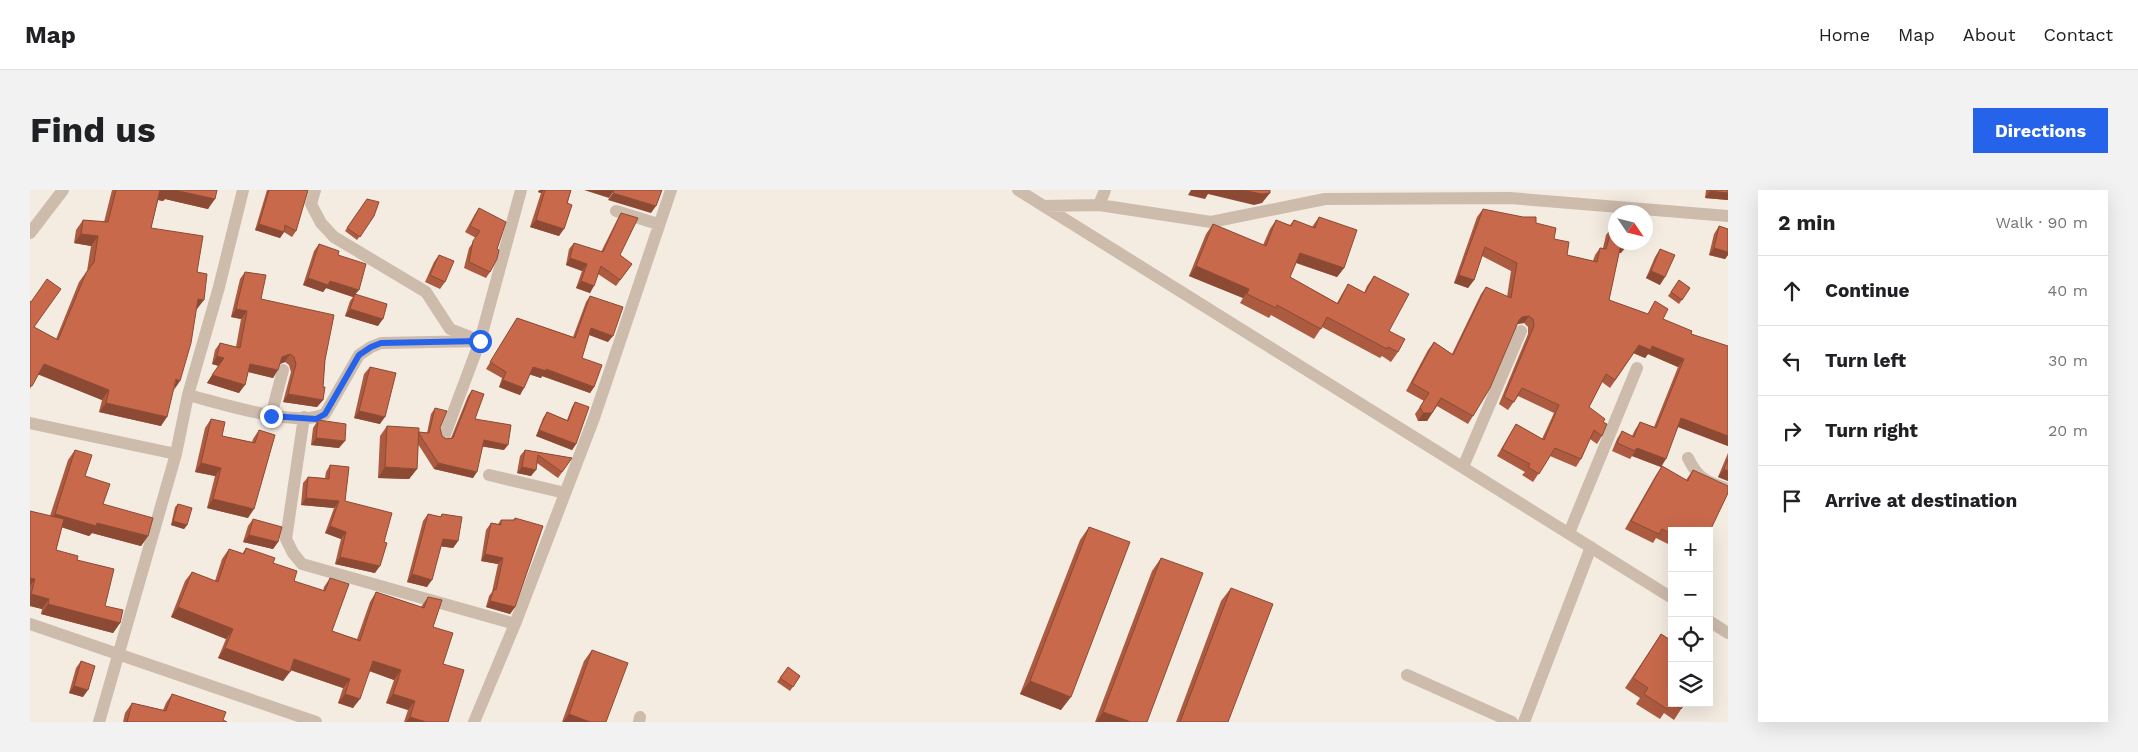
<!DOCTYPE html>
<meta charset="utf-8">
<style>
body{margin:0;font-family:"Work Sans",sans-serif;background:#f2f2f2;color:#202124}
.controls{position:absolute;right:15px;bottom:15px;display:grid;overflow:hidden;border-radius:0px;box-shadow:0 5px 20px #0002}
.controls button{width:45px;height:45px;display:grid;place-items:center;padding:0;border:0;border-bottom:1px solid #e0e0e0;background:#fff;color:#202124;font:25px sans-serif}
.compass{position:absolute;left:1578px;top:15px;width:45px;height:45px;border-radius:50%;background:#fff;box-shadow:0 5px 20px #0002;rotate:125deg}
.stop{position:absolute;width:15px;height:15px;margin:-11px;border:4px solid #2563eb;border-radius:50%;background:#fff}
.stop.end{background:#2563eb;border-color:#fff;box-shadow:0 1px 5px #0008}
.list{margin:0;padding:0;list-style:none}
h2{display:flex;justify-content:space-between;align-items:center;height:65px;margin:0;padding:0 20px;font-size:21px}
h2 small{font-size:16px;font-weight:400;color:#757577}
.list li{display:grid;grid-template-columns:32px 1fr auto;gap:15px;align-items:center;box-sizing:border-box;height:70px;padding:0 20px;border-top:1px solid #e0e0e0}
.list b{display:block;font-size:19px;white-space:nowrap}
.list em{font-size:16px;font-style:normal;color:#757577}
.icon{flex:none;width:28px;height:28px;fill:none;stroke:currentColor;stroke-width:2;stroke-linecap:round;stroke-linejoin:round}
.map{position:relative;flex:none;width:1698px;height:532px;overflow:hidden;border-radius:0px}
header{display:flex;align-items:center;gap:30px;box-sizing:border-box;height:70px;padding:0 25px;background:#fff;border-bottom:1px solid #e0e0e0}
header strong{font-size:24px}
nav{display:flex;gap:28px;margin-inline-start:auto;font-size:18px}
.intro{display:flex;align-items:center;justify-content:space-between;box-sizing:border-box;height:120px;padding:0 30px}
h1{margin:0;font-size:35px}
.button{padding:12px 22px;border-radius:0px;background:#2563eb;color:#fff;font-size:18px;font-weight:700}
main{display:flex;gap:30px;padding:0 30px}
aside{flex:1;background:#fff;border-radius:0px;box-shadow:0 5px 20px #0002}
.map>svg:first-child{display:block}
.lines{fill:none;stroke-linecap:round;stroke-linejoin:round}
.minor{stroke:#cdbbac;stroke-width:12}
.wall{fill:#ac5a40}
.shaded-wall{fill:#8c4a34}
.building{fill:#c8694b;stroke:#8c4a34}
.route{stroke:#2563eb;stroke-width:6}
</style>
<header>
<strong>Map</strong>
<nav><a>Home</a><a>Map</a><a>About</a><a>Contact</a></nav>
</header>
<div class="intro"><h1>Find us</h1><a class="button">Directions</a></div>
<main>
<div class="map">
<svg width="1698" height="532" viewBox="0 0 1698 532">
<rect width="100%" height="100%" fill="#f4ebe1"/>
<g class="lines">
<path class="minor" d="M285,0L281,14L291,33L304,47L396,102L420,139L443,148
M988,0L1642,408
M1069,15L1075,0
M1013,16L1069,15L1181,32L1295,9L1480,8L1698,26
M586,21L628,34
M0,43L33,0
M158,205C190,213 266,238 295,224L329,165L341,157L351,153L450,151
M241,226L253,180
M274,227L256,349L263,363L272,374L485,434
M0,233L146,264
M414,247L450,151L491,0
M1658,268C1668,289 1677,292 1698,299
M1433,277L1491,141
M459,285L535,303
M1539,343L1607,178
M1679,431L1698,443
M0,434L286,532
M1377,485L1482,532
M69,532L146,264L158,205L189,97L213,0
M444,532L485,434L564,228L641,0
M609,532L610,527
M1494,532L1561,357"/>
</g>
<path class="wall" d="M82,0H187L178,19L135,9L133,11L128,10L121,38L167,82V119H166L143,200L131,236L69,222L72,210L8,184L0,199V111L4,137L26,149L49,92L57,81L61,56L44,53L46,40L53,30L74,32Z
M237,0H278L266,41L262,47L254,42L250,48L225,40Z
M509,0H541L529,46L500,37L511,3L508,2Z
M1676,0H1698V10L1675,8Z
M337,9L344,26L327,50L315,41Z
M449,18L467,59L460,82L456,88L434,78L439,58L446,48L435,42L445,24Z
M1453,19L1506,33L1524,49L1537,65L1563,71L1565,65L1570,58H1573L1576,45L1582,37L1591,63H1589L1579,110L1618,124L1625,111L1633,129L1661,144L1698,156V256L1648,237L1631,277L1602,266L1600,269L1582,261L1587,249L1592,241L1602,246L1605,240L1610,232L1624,237L1648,177L1618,164L1615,168L1604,163L1580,198L1572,192L1559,217L1573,232L1572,246L1567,254L1560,249L1551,269L1546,277L1520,266L1503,292L1492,285L1495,282L1467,266L1481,242L1486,234L1512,249L1524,223L1488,206L1478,220L1469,214L1498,144V137L1494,133L1487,134L1443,226L1438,234L1407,216L1397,231H1388L1385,224L1394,211L1376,201L1398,160L1404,152L1422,164L1451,104L1456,97L1477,107L1481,81L1452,66L1444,90L1438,98L1424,93L1447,27Z
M591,23L590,65L602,74L586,96L568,84L560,103L546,98L552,81L536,75L539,59L544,53L571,62L587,30Z
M1289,27L1314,78L1307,87L1266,73L1260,87L1307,113L1312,104L1318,94L1334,103L1337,96L1344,86L1359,141L1368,162L1361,172L1352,166L1350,168L1292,137L1284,149L1241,125L1239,128L1210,113L1213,108L1159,86L1176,44L1183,34L1233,55L1240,39L1246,30L1260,35L1264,30L1282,37Z
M1689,36L1698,39V65L1695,69L1679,65L1684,44Z
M289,54L308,65L325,104L348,136L315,126L320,111L323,107L296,98L293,102L273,95L284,61Z
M1630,59V95L1616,88L1625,67Z
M409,65L415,92L410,99L395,92L404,72Z
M215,82L231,109L295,170L293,197V210L287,217L253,212L261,182L259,175L255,172L250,174L243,188L218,182L209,203L177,193L189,176L182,174L185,160L190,153L206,157L211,129L201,127L210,89Z
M1649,90L1660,98L1649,114L1638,106Z
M560,106L578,152L559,145L552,168L564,197L560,203L512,186L511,188L500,184L490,205L469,197L472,188L456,179L487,128L543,147L556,112Z
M340,177L350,234L324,228L334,184Z
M442,200L445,229L474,260L452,256L443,288L404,279L388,254L387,279L379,289L348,288L350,246L357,236L389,242L397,243L401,224L405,218L412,246L416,249L421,248L438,206Z
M545,212L546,254L542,260L506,246L513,228L517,222L537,230L542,217Z
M181,229L192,246L222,252L223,249L229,240L218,328L177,318L185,286L165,282L175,238Z
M288,230L309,258L281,255L283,238Z
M45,260L55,286L73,314L118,346L111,356L62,343L59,346L32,337L26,360L47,370L75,416L90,433L83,443L11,424L12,419L0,416V321L20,326L38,270Z
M495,260L542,268L528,288L507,273L501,286L487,283L490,266Z
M1698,263V291L1688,287Z
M300,275L345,383L305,374L311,349L295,343L304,318L271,315L273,293L278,287L295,288L296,282Z
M1632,276L1656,290L1663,280L1642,341V356L1626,348L1623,353L1595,339L1626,285Z
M148,314L157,335L154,339L141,335L145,317Z
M398,324L410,327L412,324L428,351L423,358L411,356L397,397L377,392L393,331Z
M485,328V417L480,424L456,417L459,406L462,402L468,374L451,371L456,340L461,333L468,334L471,330H483Z
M223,329L248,352L243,359L213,352L218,336Z
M1059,337L1031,520L990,504L1050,350Z
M216,358L243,373L264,391L293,401L294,397L300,388L302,441L327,449L340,412L346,402L391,417L398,407L403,437L413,474L418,532H374L378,520L356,513L364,490L339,481L323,518L308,513L313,498L260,480L253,491L188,468L196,449L141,427L155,391L162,382L185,391L192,369L199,359L212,364Z
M1131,368L1117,532H1065L1122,381Z
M1201,398L1198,532H1146L1191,411Z
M1631,444L1655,513L1644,530L1634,523L1630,529L1606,514L1610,508L1595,498Z
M562,460L576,532H532L554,471Z
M51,471L53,507L39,503L46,478Z
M758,477L770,486L760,501L747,492Z
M142,504L193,530L197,532H93L95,523L102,513L133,520L136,513Z"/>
<path class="shaded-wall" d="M130,0H144L185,9L178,19L135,9L133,11L123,9Z
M510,0H514L511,3L508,2Z
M554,0H581L584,1L579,8Z
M1161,0H1212L1240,3L1232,13L1224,15L1178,4L1175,9L1158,5Z
M1680,1L1698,3V10L1675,8Z
M583,3L626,16L621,23L578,10Z
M506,30L534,39L529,46L500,37Z
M229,34L254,42L250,48L225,40Z
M51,44L68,46L61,56L44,53Z
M1591,54L1597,56L1591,63L1586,62Z
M1684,58L1698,62V65L1695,69L1679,65Z
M1270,63L1314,78L1307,87L1264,72Z
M540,68L557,74L552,81L536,75Z
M1166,76L1219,99L1213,108L1159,86Z
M1621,81L1635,87L1630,95L1616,88Z
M1429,85L1444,90L1438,98L1424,93Z
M278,88L300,91L329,100L324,106L325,104L323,107L296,98L293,102L273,95Z
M551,91L564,96L560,103L546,98Z
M168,109L174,110L167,119H161Z
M206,119L217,121L211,129L201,127Z
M320,119L353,129L348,136L315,126Z
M1499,126L1494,133L1487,134L1484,138L1492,127Z
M561,138L583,146L578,152L557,144Z
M1609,155L1622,156L1654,169L1648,177L1618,164L1615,168L1603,163Z
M260,164L255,172L247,175L252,167Z
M187,166L194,168L189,176L182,174Z
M14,174L79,200L72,210L7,184Z
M220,174L248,180L243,188L215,181Z
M503,177L516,179L564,197L560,203L512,186L511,188L498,184Z
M182,185L215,195L209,203L177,193Z
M146,189L150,191L144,200Z
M473,190L494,198L490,205L469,197Z
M258,204L293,210L287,217L253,212Z
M76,213L137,227L131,236L69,222Z
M329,221L355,227L350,234L324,228Z
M1393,223H1402L1397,231H1388Z
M1651,228L1698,246V256L1646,236Z
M509,240L546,254L542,260L506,246Z
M286,248L315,251L309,258L281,255Z
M454,250L478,255L474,260L449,256Z
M1607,258L1636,269L1631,277L1602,266Z
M171,273L191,278L185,286L165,282Z
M408,273L447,282L443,288L404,279Z
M355,277L387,279L379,289L348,288Z
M492,277L506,280L501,286L487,283Z
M1694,279L1698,281V291L1688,287Z
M276,308L309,311L304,318L271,315Z
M183,309L224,319L218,328L177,318Z
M25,324L67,333L118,346L111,356L62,343L59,346L18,333Z
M143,331L157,335L154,339L141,335Z
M300,336L316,342L311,349L295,343Z
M219,345L248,352L243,359L213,352Z
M413,349L428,351L423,358L408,356Z
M455,364L473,368L468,374L451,371Z
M310,367L350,376L345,383L305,374Z
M382,384L402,390L397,397L377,392Z
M0,388L5,389L0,396Z
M1,404L19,409L12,419L0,416V406Z
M460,411L485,417L480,424L456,417Z
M18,414L90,433L83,443L11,424Z
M148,417L203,439L196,449L141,427Z
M195,458L260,482L253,491L188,468Z
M264,469L320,489L313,498L258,479Z
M343,471L371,480L364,490L337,480Z
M1000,491L1041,507L1031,520L990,504Z
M44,496L58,500L53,507L39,503Z
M315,504L330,509L323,518L308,513Z
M363,504L385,511L378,520L356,513Z
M1073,522L1101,532H1066Z
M539,524L560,532H533Z
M380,527L396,532H376Z"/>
<path class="building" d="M86,0H130L121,38L173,46L167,82L177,84L174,110L168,109L161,153L150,191L146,189L137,227L76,213L79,200L14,174L2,196L0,195V111L1,112L17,89L31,99L4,137L28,150L56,83L64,72L68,46L51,44L53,30L78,32Z
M144,0H187L185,9Z
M239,0H278L266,41L255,35L254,42L229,34Z
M515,0H541L537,13L542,15L534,39L506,30Z
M581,0H632L626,16L583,3L584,1Z
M1212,0H1240V3L1232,4Z
M1680,0H1698V3L1680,1Z
M337,9L349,12L344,26L330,47L317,38Z
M449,18L476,32L467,59L469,60L467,69L460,82L439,72L443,51L450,41L440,36Z
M1453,19L1493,27H1506V33L1526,38L1524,49L1539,52L1537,65L1567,72L1570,58L1576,59L1582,37L1586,38V52H1598L1597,56L1591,54L1579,110L1618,124L1625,111L1638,119L1633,129L1662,141L1661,144L1698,156V246L1651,228L1636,269L1607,258L1605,261L1587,253L1592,241L1604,247L1610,232L1626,238L1654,169L1622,156L1621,160L1609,155L1585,190L1576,184L1559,217L1575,229L1573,232L1577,234L1572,246L1564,240L1551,269L1525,258L1509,284L1498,277L1500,274L1472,259L1486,234L1514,250L1529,215L1492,198L1484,212L1474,207L1504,136L1503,129L1499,126L1492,127L1489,130L1460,198L1443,226L1411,208L1402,223H1393L1390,217L1399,203L1382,193L1404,152L1423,165L1456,97L1481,108L1487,73L1455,57L1444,90L1429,85Z
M591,23L608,28L590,65L602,74L590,90L571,76L564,96L551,91L557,74L540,68L544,53L573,62Z
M1289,27L1327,40L1314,78L1270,63L1260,87L1308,114L1318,94L1335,103L1344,86L1379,104L1359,141L1375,149L1368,162L1358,157L1357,159L1297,127L1291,139L1247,115L1246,118L1217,104L1219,99L1166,76L1183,34L1236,56L1246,30L1261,36L1264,30L1285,38Z
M1689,36L1698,39V62L1684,58Z
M289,54L309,61L308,65L336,74L329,100L300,91L298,95L278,88Z
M1630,59L1645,65L1635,87L1621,81Z
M409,65L424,71L415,92L400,85Z
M215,82L236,85L231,109L304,125L295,170L293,197H295L293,210L258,204L266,174L264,167L260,164L252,167L248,180L220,174L215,195L182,185L194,168L187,166L190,153L210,158L217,121L206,119Z
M1649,90L1660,98L1652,110L1641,102Z
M325,104L357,114L353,129L320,119Z
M560,106L593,117L583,146L561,138L552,168L572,175L564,197L516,179V181L503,177L494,198L473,190L476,182L460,172L487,128L545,148Z
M340,177L366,183L355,227L329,221Z
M442,200L454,204L445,229L481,235L478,255L454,250L447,282L408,273L388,242L399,243L405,218L417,221L410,238L412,246L416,249L423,248Z
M545,212L559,217L546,254L509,240L517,222L538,231Z
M181,229L195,232L192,246L225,253L229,240L245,245L224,319L183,309L191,278L171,273Z
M288,230L316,234L315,251L286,248Z
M357,236L389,238L387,279L355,277Z
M45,260L62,265L55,286L80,294L73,314L123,328L118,346L67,333L66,336L25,324Z
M495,260L542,268L532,282L508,265L506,280L492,277Z
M1698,269V281L1694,279Z
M300,275L319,277L315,311L362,323L354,352L357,353L350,376L310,367L316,342L300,336L309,311L276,308L278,287L299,289Z
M1632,276L1658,291L1663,280L1698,296V303L1679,343V341H1642V344L1632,339L1629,344L1601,331Z
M148,314L162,318L157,335L143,331Z
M0,321L34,329L26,360L48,366L47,370L84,379L75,416L93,420L90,433L18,414L19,409L1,404L5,389L0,388Z
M398,324L411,327L412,324L432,327L428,351L413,349L402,390L382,384Z
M485,328L513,336L485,417L460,411L464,399L466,400L473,368L455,364L461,333L471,335V330H485Z
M223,329L252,337L248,352L219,345Z
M1059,337L1100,352L1041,507L1000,491Z
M216,358L245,368L243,373L267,381L264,391L295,401L300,388L319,394L302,441L330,451L346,402L394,418L398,407L412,410L403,437L423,443L413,474L434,480L418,532H396L380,527L385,511L363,504L371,480L343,471L330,509L315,504L320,489L264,469L260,482L195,458L203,439L148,417L162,382L188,392L199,359L214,364Z
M1131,368L1173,383L1117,532H1101L1073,522Z
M1201,398L1243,414L1198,532H1150Z
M1631,444L1639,449L1642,444V513H1641L1637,519L1614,504L1618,498L1603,488Z
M562,460L598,473L576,532H560L539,524Z
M51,471L65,476L58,500L44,496Z
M758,477L770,486L763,497L750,488Z
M142,504L196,522L193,530L197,532H97L102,513L136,521Z
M1642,513H1655L1651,519Z"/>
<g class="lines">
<path class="route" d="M241,226L286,229L295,224L329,165L341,157L351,153L450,151"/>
</g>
</svg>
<div class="controls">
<button>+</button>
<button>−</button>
<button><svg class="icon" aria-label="locate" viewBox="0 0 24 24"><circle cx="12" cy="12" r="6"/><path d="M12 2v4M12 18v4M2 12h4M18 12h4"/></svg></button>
<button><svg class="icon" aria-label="layers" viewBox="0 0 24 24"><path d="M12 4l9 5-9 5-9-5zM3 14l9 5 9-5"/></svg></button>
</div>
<svg class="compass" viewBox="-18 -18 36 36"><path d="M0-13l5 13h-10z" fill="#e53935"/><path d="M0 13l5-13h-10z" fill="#757577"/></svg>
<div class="stop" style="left:450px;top:151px"></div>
<div class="stop end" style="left:241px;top:226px"></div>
</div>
<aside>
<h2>2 min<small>Walk · 90 m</small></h2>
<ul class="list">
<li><svg class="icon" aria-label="ahead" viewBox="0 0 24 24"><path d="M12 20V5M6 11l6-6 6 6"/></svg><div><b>Continue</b></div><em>40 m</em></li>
<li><svg class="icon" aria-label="left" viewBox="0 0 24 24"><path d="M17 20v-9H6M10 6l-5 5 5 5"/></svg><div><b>Turn left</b></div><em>30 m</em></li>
<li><svg class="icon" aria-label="right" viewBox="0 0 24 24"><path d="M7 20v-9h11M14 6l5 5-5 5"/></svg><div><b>Turn right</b></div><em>20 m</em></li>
<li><svg class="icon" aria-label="arrive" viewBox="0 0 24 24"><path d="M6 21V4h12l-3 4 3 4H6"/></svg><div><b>Arrive at destination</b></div></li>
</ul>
</aside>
</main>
